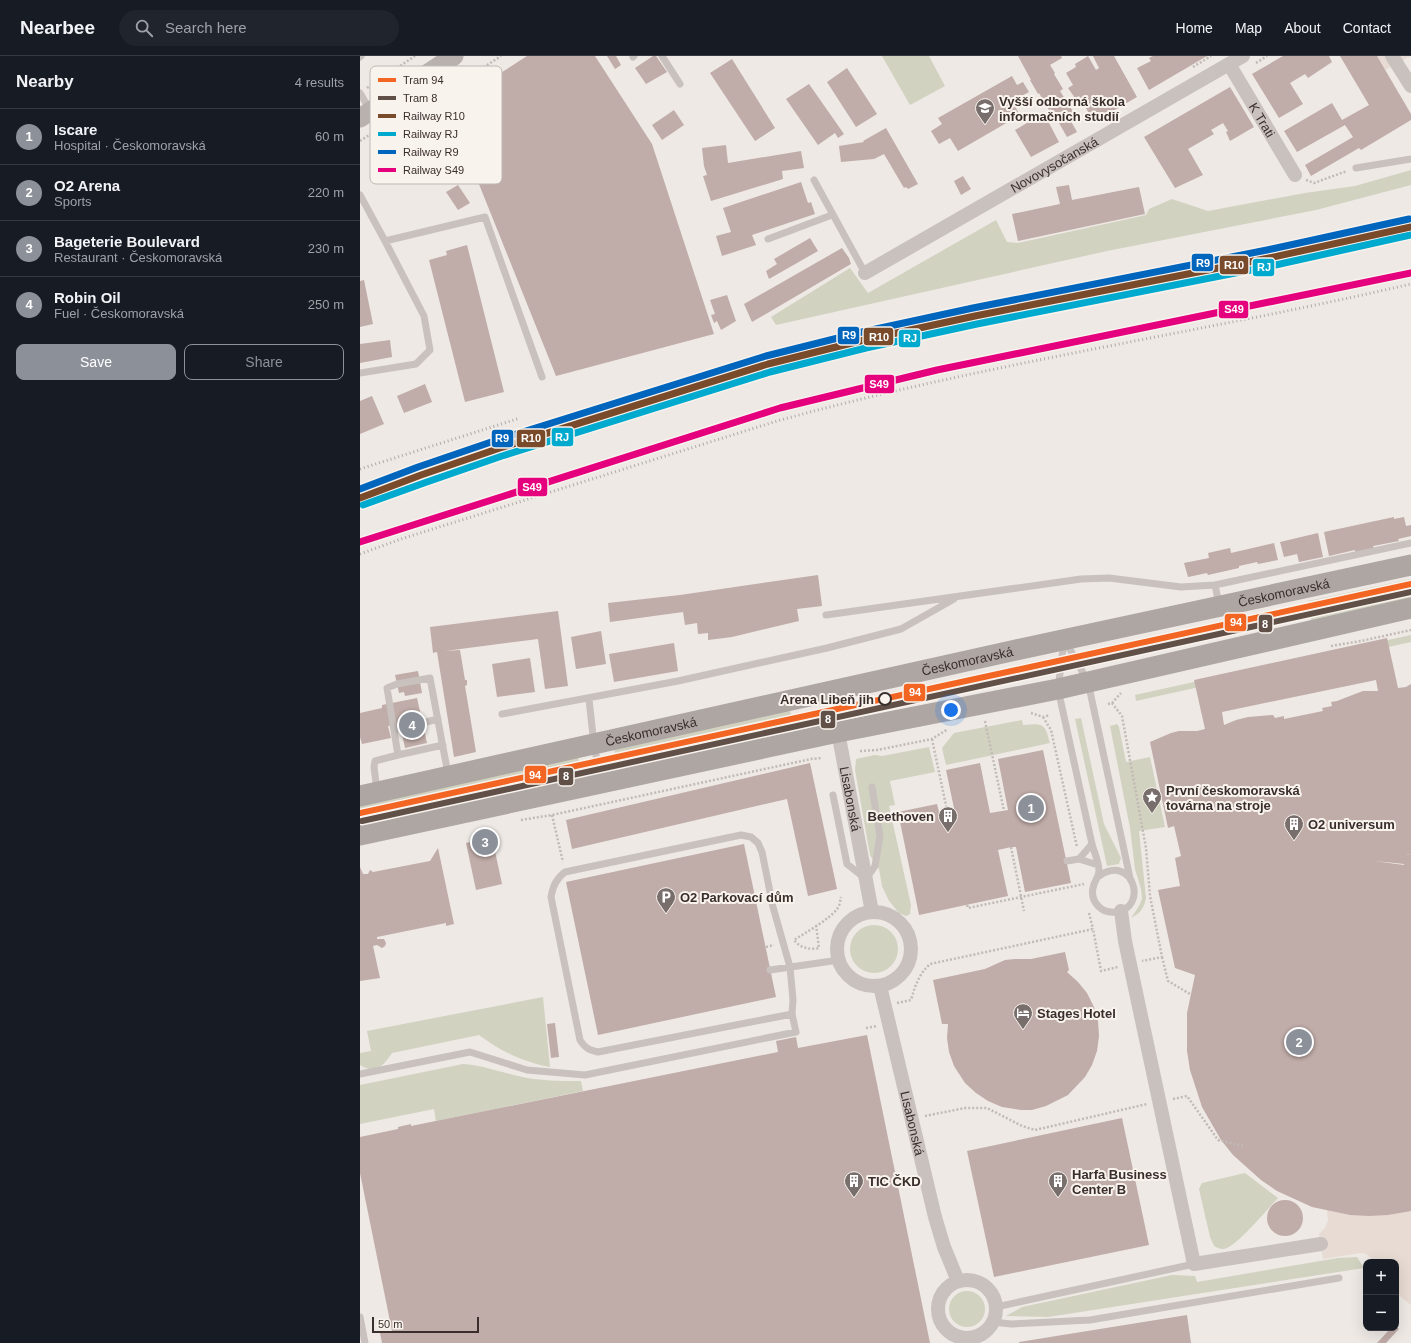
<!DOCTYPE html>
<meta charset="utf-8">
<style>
body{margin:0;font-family:Helvetica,sans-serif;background:#20242c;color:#f1f3f6}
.controls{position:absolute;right:12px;bottom:12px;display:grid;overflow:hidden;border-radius:8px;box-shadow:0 4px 16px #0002}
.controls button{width:36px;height:36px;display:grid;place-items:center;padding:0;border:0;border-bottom:1px solid #363941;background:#171b24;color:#f1f3f6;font:20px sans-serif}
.scale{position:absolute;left:12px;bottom:10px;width:107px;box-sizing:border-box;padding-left:4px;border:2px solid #392e2c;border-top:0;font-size:11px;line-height:14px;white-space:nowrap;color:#392e2c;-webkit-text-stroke:3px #f9f3ee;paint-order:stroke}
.you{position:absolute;left:591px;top:654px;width:14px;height:14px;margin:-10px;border:3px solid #fff;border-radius:50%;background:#1a73e8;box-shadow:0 0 0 6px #1a73e833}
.badge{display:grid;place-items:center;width:26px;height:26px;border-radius:50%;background:#8c9099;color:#fff;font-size:13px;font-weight:700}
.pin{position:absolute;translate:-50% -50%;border:2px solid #fff;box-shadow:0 1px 4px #0006}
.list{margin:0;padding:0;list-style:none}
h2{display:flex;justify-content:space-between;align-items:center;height:52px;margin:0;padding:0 16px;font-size:17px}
h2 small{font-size:13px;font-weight:400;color:#9ea1a6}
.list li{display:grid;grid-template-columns:26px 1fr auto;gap:12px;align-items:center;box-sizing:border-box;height:56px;padding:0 16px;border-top:1px solid #363941}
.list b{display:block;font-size:15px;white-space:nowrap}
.list p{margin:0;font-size:13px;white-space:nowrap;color:#9ea1a6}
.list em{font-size:13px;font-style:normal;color:#9ea1a6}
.actions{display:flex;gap:8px;padding:12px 16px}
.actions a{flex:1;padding:9px 0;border:1px solid #8c9099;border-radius:8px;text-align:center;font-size:14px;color:#8c9099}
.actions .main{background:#8c9099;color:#fff}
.icon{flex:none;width:22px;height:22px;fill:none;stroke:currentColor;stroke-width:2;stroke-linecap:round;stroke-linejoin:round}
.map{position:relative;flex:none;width:1051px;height:1287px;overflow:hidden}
header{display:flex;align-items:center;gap:24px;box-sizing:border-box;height:56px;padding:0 20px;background:#171b24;border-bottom:1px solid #363941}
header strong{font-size:19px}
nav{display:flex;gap:22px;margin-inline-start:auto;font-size:14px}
.search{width:280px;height:36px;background:#20242c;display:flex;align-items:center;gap:10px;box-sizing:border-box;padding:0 14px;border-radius:22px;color:#9ea1a6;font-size:15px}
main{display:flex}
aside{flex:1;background:#171b24}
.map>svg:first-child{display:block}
.green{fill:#d1d2c0}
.plaza{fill:#e7dbd3}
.building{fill:#c0aca8;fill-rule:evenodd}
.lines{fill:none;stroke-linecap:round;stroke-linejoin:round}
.path{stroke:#c1bab6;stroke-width:2.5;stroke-dasharray:2 2;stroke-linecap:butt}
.service{stroke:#c8c1be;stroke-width:7}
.minor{stroke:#c8c1be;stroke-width:14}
.secondary{stroke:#b8b1ae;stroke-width:19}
.primary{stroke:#ada6a3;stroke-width:21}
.rail{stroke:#b0aaa8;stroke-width:3;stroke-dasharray:1 3;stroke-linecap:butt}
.rail-1-casing{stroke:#f9f3ee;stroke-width:10}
.rail-2-casing{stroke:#f9f3ee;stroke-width:10}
.rail-3-casing{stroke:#f9f3ee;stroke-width:10}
.rail-4-casing{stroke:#f9f3ee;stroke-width:10}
.rail-1{stroke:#7a4b2a;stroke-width:7}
.rail-2{stroke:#00a9ce;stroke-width:7}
.rail-3{stroke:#0065bd;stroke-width:7}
.rail-4{stroke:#e5007d;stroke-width:7}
.tram-1-casing{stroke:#f9f3ee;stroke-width:9}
.tram-2-casing{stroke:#f9f3ee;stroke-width:9}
.tram-1{stroke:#f26522;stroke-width:6}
.tram-2{stroke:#605047;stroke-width:6}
.stop-dot{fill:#f9f3ee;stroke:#392e2c;stroke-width:2}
.labels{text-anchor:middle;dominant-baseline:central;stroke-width:4;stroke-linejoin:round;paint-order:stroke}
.poi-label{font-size:13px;font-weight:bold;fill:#392e2c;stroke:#f9f3ee;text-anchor:start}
.street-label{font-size:13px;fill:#392e2c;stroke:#f9f3ee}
.stop-label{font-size:13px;font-weight:bold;fill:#392e2c;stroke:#f9f3ee;text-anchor:end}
.key{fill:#f9f3ee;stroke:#bfb8b4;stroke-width:1}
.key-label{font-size:11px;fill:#392e2c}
.line-badge{stroke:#f9f3ee;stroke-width:1.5}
.badge-label{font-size:11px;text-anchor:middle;font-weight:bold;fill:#fff}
</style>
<header>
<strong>Nearbee</strong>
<div class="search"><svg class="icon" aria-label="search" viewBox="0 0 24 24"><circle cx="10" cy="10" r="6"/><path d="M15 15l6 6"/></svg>Search here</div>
<nav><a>Home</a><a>Map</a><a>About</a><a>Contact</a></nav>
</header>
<main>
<aside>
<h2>Nearby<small>4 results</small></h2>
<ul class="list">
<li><span class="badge">1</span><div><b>Iscare</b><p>Hospital · Českomoravská</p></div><em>60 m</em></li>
<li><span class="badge">2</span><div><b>O2 Arena</b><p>Sports</p></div><em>220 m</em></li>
<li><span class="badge">3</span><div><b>Bageterie Boulevard</b><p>Restaurant · Českomoravská</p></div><em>230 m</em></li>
<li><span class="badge">4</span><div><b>Robin Oil</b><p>Fuel · Českomoravská</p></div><em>250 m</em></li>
</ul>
<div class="actions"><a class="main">Save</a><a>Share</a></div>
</aside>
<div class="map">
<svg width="1051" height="1287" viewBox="0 0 1051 1287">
<rect width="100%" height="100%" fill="#eee9e5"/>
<path class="green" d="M522,0H569L585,30L550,49Z
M1051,114V129L956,154L747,195L416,269L411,261L490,212L508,237L636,164L647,186L658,187L786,159L789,153L812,143L848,155L945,137L995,130Z
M1051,523V542L951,566L948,545Z
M1051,579V586L1006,596L1005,589Z
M852,622L853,628L776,645L775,639Z
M430,654L434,674L259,712L254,693Z
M721,662L744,768L761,802L759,808L747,810L715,663Z
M662,664L663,669C683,667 685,667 690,687L586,709L582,692L594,677Z
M757,668L759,671L766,706L790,701L805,771L779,775L786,842C784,853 780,857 771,862L779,850L782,843L781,833L775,813L770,772L750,670Z
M569,691L575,716L530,725L535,749L529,750L551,849L550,858L546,860L539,857L529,845L522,830L519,813L510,799L495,714L496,703L515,699L522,700Z
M218,701L222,720L0,769V749Z
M490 893a24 24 0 1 1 48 0a24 24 0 1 1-48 0Z
M183,941L190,1011C165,1007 140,995 119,979L32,997C23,1010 16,1019 0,1009V997L11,995L7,975Z
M103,1008C123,1009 139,1016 158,1020C180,1025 199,1025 221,1025L223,1035L76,1065L74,1053L0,1068V1029Z
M885,1117L918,1142C908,1152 875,1193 863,1193C860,1193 856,1191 854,1190L850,1181L839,1133L842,1127Z
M997,1201L1004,1212L688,1261L646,1260L662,1251L812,1219L835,1220L837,1226L978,1202Z
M589 1253a18 18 0 1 1 36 0a18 18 0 1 1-36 0Z"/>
<path class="plaza" d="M1017,0H1051L1025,14Z
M967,1154L990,1159L1051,1155V1249L1036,1237V1206H1016L1006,1198L1001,1197L963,1203L959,1178L965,1172L968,1165Z"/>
<path class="building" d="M167,0H235L292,88L354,278L196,320L88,51Z
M247,0H256L261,9L255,13Z
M293,0H296L307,16L286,28L275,12Z
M658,0H701L702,2L690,9L695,17L694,18L703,33L700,35L714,57L708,60L717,76L707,81L691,53L689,54L679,37L678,38L670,24H671Z
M728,0L736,14L739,12L733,0H754L777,41L734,66L719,40L715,42L708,32L713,29L706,17L716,11L715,8Z
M793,0H847L789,34L777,12L791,5L789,2Z
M923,0H969L972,6L948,22L945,18L930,27L943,48L919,62L892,18Z
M980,0H1017L1051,58V64L1001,94L999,92L951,120L945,109L993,81L985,69L937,96L924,75L972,47L982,64L1009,49Z
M372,3L415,72L395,85L350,17Z
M487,12L517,58L496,71L467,26Z
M652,20L657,29L663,26L669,36L652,45L660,59L598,95L590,82L579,88L571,75L582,68L578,62Z
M449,28L484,78L478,82L475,77L458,89L426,43Z
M870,31L894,71L870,85L866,76L868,75L863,67L851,74L854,78L828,93L843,119L815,132L784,81Z
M314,54L324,69L302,84L292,69Z
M682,58L687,66L689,67L699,86L671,101L655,74Z
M526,72L558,128L548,133L546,131L544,132L524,98L514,103L481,106L479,90L504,86L503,85Z
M366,89L368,107L441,95L444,112L422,115L423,123L351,145L343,120L347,119L344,110L342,92Z
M603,120L611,133L601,139L594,125Z
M441,126L448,147L451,146L455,158L392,179L396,189L362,200L356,180L371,176L363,152Z
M98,129L110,147L98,154L86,136Z
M709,129L712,144L779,131L785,158L658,185L652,158L700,148L696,131Z
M450,182L458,195L409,223L406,215L417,208L414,203Z
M107,189L144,336L105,346L69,204L87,199L86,195Z
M482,192L489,202L491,208L392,266L384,248Z
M4,224L13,268L0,271V225Z
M367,239L376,265L361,274L357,265L354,267L351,259L355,258L350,244Z
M30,284L32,301L0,307V288Z
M65,328L72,346L44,357L37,340Z
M12,340L24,368L0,378V345Z
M1034,461V463L1044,461L1046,470L1051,469V480L1038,483L1039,485L1013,490L1014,493L995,497V494L969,500L964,476Z
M958,477L963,501L939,506L937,498L924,501L920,486Z
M914,487L918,504L898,508L897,506L879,510V512L848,519L847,517L828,521L824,507L849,502L848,497L870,492L871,497Z
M458,519L462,550L437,553L439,565L372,581L348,584V577L338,578L337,567L325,569L323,556L250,566L248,547L320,539Z
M198,555L208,630L185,633L178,583L85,595L100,594L105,624H107V629L105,630L116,696L94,701L77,596L73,597L70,571Z
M241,575L246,608L216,613L211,581Z
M1027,582L1038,632L1046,631L1051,628V799L1046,798L1051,799V1155L1028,1159L1009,1160L990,1159L952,1151L917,1135L901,1124L873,1099L861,1084L842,1051L830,1014L827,995V957L835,919L815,912L798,834L820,830L815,802L821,800L814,770L808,772L790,686L811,677L819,675H837L845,673L834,624ZM1016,624L1018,635H1003L995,638L977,645L971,646L972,650L962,652L963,655L924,663V660L915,662L913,659L888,661L876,664L864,669L862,656ZM1014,805L1035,807L1044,808V809Z
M314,587L318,615L254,626L249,598Z
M170,602L175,636L137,641L132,608Z
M58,615L62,637L45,640L44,636L39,637L35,619Z
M57,642L67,687L45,692L40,668L28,670L31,682L2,688L0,681V657L22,652V649Z
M683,694L711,827L665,836L656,791H651L638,794L648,840L559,859L538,756L577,748L580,760L595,757L586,714L620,707L630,757L648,754L638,703Z
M450,707L477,833L448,840L427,743L212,793L206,764Z
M132,781L142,828L116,834L106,787Z
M384,788L416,941L238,979L206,826Z
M78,792L94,868L86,870V867L17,881V883H24L26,887L25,890L22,892L17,889L13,890L20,922L0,925V811L3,818H8L10,814L13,816L70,805Z
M705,896L709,914L707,916L718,926L727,937L734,951L738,965L739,980L737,995L732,1009L725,1021L708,1039L686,1050L672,1054H661L642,1051L628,1045L616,1037L605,1027L594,1010L589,996L587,982L588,968H582L573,924L625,913L645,904L655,903H671Z
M195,967L199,1001L191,1002L187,968Z
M507,979L570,1287H22L20,1277L32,1275L0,1117V1081L38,1073V1071L51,1068V1070L418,996L416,985L436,981L438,992Z
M762,1062L789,1189L634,1221L607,1095Z
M907 1162a18 18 0 1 1 36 0a18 18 0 1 1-36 0Z
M827,1259L831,1287H659V1286Z
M1036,1270L1039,1273L1026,1287H1017L1031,1272H1036Z"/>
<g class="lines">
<path class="path" d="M896,7L907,0
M833,11L851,0
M7,32L55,0
M0,85L48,54L89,34L141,0
M946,124L954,127L987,115
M971,590L1001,585L1051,574
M752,647L762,660L786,792L790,840L802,901L782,905
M748,648L752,647L761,637
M671,657L683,661L690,659
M683,661L691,674L717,791
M625,665L644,755
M572,683L588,759
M500,695L517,694L572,683L588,673
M192,759L203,806
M161,764L192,759L451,703L462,702
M651,791L664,855
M607,849L608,852L724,828
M729,857L733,873
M456,869L459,892C450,894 440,892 434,884C445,877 470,863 477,853C480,850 480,845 481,841
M406,891L414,889
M802,901L808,925L830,938
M537,947L551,944C555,930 559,918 570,908L733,873L741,915L758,911
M506,972L517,970
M813,1043L827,1040L858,1084L884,1090
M565,1060L605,1052H627L662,1070L675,1074L787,1048"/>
<path class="service" d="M302,0L320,28
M0,1L1,0
M273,1L274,0
M0,37L10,54
M996,112L1051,103
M454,124L505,217
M0,139L25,185L64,260L70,294L56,308L0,317
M408,183L472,159
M25,185L125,161L182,321
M855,529L859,548
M466,559L721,523L749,522L821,531L855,529L1051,487
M704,585L698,633L732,788C734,796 739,806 739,815C739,821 734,825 733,832C730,846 742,858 756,856C789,852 773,797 739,820
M706,586L728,626L770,822
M229,643L234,689L241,725
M142,658L318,625L467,592L541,573L594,543
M34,674L78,663
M38,699L83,689
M17,735L14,711L15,705L38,699L27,632L37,628L70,622L88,718
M473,739L487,808L506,823L515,810L520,780L512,731
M719,803L732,788
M707,805L719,803L738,809
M410,914L479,904
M0,1018L110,996L167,1014L225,1019L436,976L432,958L433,944L430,911L413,851L402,796L398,787L391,781L381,779L205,816C196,823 193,830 191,841L220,984C225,992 229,994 238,996L432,958
M636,1251L834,1208
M0,1261L5,1287
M633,1266L651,1268L730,1264L979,1222"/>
<g class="minor">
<path d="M1032,0L1051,30"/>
<path id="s1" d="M869,8L935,119"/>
<path id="s2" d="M505,217L883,0"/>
<path id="s3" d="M478,676L512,856"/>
<path d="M761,855L765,885L834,1208L961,1188"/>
<circle cx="514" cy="893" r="37"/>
<path id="s4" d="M520,930L575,1161L584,1191L598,1225"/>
<circle cx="607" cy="1253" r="29"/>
</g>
<path class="secondary" d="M0,62L94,0"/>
<g class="primary">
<path id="s5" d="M0,740L656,594L1051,509"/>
<path d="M0,779L478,676L698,633L1051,552"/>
</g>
<path class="rail" d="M0,413L160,362
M0,498L41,483L417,365C626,307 840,277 1051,228"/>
<defs>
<path id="rail-1" d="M0,442L61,419L140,392L408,308L504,284L615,260L909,202L1051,171"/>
<path id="rail-2" d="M3,449L64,427L142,400L410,316L506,292L617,268L911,210L1051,179"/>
<path id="rail-3" d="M0,433L58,411L137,384L406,300L502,276L613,252L907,194L1049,163"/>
<path id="rail-4" d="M0,486L420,352L577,314L1051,217"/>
</defs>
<use href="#rail-1" class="rail-1-casing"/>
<use href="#rail-2" class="rail-2-casing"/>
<use href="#rail-3" class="rail-3-casing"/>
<use href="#rail-4" class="rail-4-casing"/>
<use href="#rail-1" class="rail-1"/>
<use href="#rail-2" class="rail-2"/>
<use href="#rail-3" class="rail-3"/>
<use href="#rail-4" class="rail-4"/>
<defs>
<path id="tram-1" d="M0,757L1051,528"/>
<path id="tram-2" d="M2,765L1051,536"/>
</defs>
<use href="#tram-1" class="tram-1-casing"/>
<use href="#tram-2" class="tram-2-casing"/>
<use href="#tram-1" class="tram-1"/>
<use href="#tram-2" class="tram-2"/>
</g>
<defs>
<symbol id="university-pin" viewBox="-11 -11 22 30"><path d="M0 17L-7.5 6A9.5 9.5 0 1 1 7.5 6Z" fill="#786f6d" stroke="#f9f3ee"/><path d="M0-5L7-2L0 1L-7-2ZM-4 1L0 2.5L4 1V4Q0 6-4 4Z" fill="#fff"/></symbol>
<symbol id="sight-pin" viewBox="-11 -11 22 30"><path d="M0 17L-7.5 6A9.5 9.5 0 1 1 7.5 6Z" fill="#786f6d" stroke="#f9f3ee"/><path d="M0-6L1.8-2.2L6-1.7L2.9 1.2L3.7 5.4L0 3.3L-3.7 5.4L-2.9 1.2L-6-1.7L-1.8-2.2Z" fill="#fff"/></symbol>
<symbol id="building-pin" viewBox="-11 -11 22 30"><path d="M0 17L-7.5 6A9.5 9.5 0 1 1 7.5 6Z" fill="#786f6d" stroke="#f9f3ee"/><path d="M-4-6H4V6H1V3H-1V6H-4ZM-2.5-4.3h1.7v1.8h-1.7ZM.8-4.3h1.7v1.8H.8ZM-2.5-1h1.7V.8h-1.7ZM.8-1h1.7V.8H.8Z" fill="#fff"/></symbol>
<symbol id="parking-pin" viewBox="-11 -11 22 30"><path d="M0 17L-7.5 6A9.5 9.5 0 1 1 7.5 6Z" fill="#786f6d" stroke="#f9f3ee"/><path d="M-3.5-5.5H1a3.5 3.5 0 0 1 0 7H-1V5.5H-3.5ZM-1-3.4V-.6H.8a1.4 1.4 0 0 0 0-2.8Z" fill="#fff"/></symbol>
<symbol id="hotel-pin" viewBox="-11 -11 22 30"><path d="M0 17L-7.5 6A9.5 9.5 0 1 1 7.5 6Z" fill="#786f6d" stroke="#f9f3ee"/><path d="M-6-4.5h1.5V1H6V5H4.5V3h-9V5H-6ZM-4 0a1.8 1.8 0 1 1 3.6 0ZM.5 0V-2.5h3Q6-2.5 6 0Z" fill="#fff"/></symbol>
</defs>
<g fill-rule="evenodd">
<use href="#university-pin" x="614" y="41" width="22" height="30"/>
<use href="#sight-pin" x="781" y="730" width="22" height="30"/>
<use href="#building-pin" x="577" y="749" width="22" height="30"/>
<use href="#building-pin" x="923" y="757" width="22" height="30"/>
<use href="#parking-pin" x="295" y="830" width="22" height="30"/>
<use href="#hotel-pin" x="652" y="946" width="22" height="30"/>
<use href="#building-pin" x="483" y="1114" width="22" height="30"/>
<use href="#building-pin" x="687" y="1114" width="22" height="30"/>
</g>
<circle class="stop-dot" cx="525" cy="643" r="6"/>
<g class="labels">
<g class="poi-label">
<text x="639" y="45">Vyšší odborná škola<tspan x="639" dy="15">informačních studií</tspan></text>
<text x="806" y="734">První českomoravská<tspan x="806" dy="15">továrna na stroje</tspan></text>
<text x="574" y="760" text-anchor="end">Beethoven</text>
<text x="948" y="768">O2 universum</text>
<text x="320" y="841">O2 Parkovací dům</text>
<text x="677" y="957">Stages Hotel</text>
<text x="712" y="1118">Harfa Business<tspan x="712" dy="15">Center B</tspan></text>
<text x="508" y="1125">TIC ČKD</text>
</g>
<g class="street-label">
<text stroke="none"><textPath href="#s1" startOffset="65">K Trati</textPath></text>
<text stroke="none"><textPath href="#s2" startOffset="218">Novovysočanská</textPath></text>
<text stroke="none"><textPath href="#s5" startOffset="946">Českomoravská</textPath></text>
<text stroke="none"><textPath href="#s5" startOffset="622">Českomoravská</textPath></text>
<text stroke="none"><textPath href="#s5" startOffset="298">Českomoravská</textPath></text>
<text stroke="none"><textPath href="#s3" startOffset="68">Lisabonská</textPath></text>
<text stroke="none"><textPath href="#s4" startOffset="141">Lisabonská</textPath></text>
</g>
<g class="stop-label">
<text x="514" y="643">Arena Libeň jih</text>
</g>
</g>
<rect x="10" y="10" width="132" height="118" rx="6" class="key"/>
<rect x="18" y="22" width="18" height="4" fill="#f26522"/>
<rect x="18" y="40" width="18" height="4" fill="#605047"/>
<rect x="18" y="58" width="18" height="4" fill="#7a4b2a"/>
<rect x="18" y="76" width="18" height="4" fill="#00a9ce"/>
<rect x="18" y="94" width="18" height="4" fill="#0065bd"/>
<rect x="18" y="112" width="18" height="4" fill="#e5007d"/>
<g class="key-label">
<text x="43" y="28">Tram 94</text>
<text x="43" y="46">Tram 8</text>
<text x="43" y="64">Railway R10</text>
<text x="43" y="82">Railway RJ</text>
<text x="43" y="100">Railway R9</text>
<text x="43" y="118">Railway S49</text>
</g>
<g class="line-badge">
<rect x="831" y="197" width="23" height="19" rx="4" fill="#0065bd"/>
<rect x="859" y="199" width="30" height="20" rx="4" fill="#7a4b2a"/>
<rect x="892" y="202" width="23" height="19" rx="4" fill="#00a9ce"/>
<rect x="858" y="244" width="31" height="19" rx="4" fill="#e5007d"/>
<rect x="477" y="270" width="23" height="19" rx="4" fill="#0065bd"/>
<rect x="503" y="271" width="31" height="19" rx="4" fill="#7a4b2a"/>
<rect x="538" y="273" width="23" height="19" rx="4" fill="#00a9ce"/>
<rect x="504" y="318" width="31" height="20" rx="4" fill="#e5007d"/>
<rect x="191" y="371" width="23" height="20" rx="4" fill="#00a9ce"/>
<rect x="156" y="373" width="30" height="19" rx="4" fill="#7a4b2a"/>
<rect x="131" y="373" width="23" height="19" rx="4" fill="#0065bd"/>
<rect x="157" y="421" width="31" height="20" rx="4" fill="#e5007d"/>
<rect x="864" y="557" width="23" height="19" rx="4" fill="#f26522"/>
<rect x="898" y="558" width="15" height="19" rx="4" fill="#605047"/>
<rect x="543" y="627" width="23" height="19" rx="4" fill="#f26522"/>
<rect x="460" y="654" width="16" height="19" rx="4" fill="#605047"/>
<rect x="164" y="709" width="23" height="19" rx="4" fill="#f26522"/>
<rect x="198" y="711" width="16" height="19" rx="4" fill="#605047"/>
</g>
<g class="badge-label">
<text x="843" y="211">R9</text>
<text x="874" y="213">R10</text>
<text x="904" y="215">RJ</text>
<text x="874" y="257">S49</text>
<text x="489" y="283">R9</text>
<text x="519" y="285">R10</text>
<text x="550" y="286">RJ</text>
<text x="519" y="332">S49</text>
<text x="202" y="385">RJ</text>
<text x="171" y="386">R10</text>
<text x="142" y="386">R9</text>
<text x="172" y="435">S49</text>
<text x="876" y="570">94</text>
<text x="905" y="572">8</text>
<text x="555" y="640">94</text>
<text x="468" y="667">8</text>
<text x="175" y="723">94</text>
<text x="206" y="724">8</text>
</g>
</svg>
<div class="controls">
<button>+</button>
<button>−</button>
</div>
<div class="scale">50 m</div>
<div class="you"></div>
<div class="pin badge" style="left:671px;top:752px">1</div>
<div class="pin badge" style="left:939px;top:986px">2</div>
<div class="pin badge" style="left:125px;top:786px">3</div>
<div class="pin badge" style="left:52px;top:669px">4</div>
</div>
</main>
